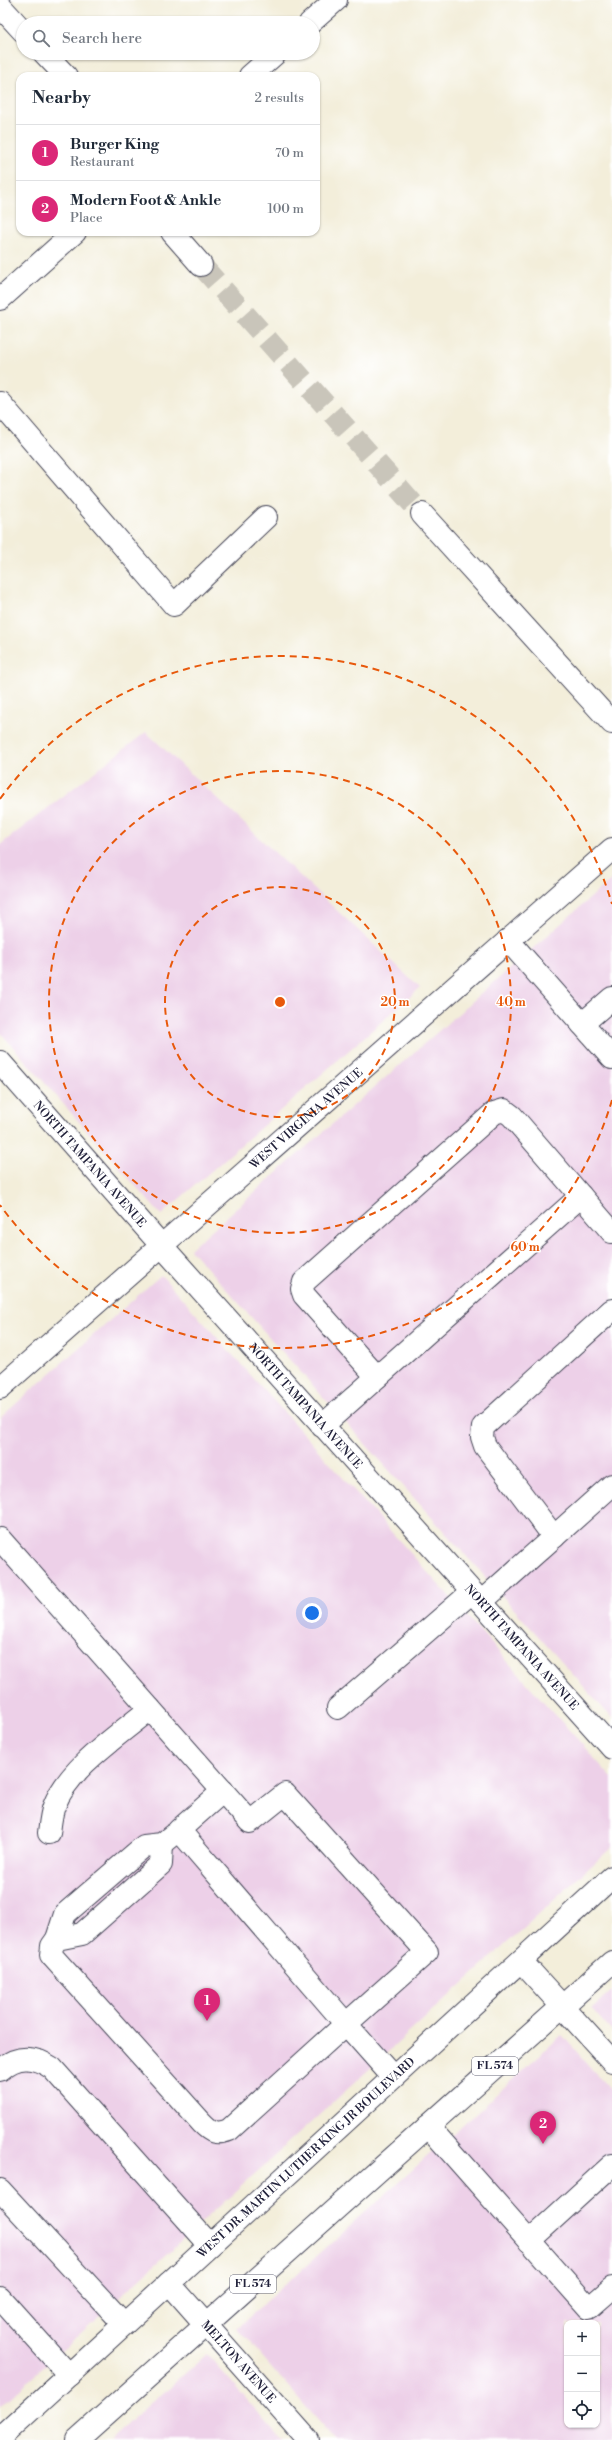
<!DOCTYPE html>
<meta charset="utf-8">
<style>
body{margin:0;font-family:"Libre Bodoni",serif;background:#f6f6f7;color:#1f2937}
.controls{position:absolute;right:12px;bottom:12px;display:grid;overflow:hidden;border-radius:8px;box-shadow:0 1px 3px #0004}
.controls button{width:36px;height:36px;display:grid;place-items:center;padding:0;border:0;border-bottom:1px solid #e0e1e3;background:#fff;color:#1f2937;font:20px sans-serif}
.you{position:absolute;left:312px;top:1613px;width:14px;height:14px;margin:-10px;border:3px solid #fff;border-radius:50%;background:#1a73e8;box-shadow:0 0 0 6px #1a73e833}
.badge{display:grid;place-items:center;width:26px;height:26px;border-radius:50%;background:#db2777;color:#fff;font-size:13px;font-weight:700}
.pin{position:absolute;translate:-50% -33px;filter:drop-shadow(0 1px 2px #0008)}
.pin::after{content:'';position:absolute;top:21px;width:14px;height:12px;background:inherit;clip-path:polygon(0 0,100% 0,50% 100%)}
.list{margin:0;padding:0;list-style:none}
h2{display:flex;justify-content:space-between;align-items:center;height:52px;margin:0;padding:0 16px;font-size:17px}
h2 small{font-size:13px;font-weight:400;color:#747a83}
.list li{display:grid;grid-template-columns:26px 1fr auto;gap:12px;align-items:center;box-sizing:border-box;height:56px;padding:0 16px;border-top:1px solid #e0e1e3}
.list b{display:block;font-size:15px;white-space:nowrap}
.list p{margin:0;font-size:13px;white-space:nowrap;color:#747a83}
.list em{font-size:13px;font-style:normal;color:#747a83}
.icon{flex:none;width:22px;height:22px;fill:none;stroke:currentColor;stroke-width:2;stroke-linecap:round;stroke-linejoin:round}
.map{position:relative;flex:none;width:612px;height:2440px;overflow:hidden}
.search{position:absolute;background:#fff;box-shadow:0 1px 3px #0004;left:16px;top:16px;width:304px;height:44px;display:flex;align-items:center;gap:10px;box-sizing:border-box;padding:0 14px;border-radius:22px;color:#747a83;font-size:15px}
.panel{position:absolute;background:#fff;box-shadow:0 1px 3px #0004;left:16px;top:72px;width:304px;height:164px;border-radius:12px}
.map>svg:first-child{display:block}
.built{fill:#edd0e8;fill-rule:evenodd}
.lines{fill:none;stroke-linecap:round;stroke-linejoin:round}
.minor-tunnel{stroke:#c9c5ba;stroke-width:22;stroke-dasharray:22 11;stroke-linecap:butt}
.minor-casing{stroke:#414153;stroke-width:24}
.major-casing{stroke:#414153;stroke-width:24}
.minor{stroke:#fff;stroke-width:22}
.major{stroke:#fff;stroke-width:22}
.ring{fill:none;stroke:#e8590c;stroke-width:2;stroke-dasharray:7 5}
.labels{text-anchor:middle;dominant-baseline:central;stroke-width:3;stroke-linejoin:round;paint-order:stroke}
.shield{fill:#fff;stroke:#646476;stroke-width:1}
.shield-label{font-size:11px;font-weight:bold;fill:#22223b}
.street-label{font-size:12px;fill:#22223b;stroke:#fff}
.centre{fill:#e8590c;stroke:#fff;stroke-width:2}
.ring-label{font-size:12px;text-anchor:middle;font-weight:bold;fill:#e8590c;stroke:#fff;stroke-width:3;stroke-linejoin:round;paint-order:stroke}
</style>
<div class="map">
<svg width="612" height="2440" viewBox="0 0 612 2440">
<rect width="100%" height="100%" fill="#fff"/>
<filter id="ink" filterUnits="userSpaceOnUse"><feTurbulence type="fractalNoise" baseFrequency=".025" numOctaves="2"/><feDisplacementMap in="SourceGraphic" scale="8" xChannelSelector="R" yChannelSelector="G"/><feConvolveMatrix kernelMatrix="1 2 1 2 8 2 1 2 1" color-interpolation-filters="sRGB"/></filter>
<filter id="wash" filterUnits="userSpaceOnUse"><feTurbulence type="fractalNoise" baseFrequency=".012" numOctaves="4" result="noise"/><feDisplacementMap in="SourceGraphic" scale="16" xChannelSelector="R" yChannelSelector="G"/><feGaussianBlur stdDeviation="0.9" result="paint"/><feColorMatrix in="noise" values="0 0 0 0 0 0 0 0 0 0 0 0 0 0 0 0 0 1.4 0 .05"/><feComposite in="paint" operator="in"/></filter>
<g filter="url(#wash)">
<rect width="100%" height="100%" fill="#f3eeda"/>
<path class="built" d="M146,732L420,988L161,1215L0,1032V845Z
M612,879V1718L190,1249Z
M161,1275L612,1778V1847L0,2407V1418Z
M612,1991V2032L592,2009Z
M562,2035L612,2092V2440H335L237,2328ZM567,2323H597V2425H567Z
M207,2354L282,2440H110Z"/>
</g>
<g filter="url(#ink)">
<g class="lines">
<path class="minor-tunnel" d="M201,265L422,514"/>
<defs>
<g id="minor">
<path d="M0,6L23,31"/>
<path d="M310,23L336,0"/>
<path d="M44,53L66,76"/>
<path d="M250,76L276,53"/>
<path d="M172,232L201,265"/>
<path d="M0,299L75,232"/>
<path d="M0,403L174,605L266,517"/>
<path d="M422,514L612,723"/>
<path d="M508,940L612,1058"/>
<path d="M582,1024L612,998"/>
<path id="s1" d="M0,1062L161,1245L612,1748"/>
<path d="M377,1377L304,1295L302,1289L304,1282L494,1113L504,1110L512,1116L612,1232"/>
<path id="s2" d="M0,1388L612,849"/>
<path d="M322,1426L581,1196"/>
<path d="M554,1537L485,1446L482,1437L483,1427L612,1310"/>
<path d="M0,1539L250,1822L285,1794L427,1952L346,2024L393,2077"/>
<path d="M481,1602L612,1485"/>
<path d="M338,1708L472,1592"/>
<path d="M49,1833C50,1825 51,1814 54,1806C69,1767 119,1735 150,1709"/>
<path d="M162,1844L161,1864L82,1934L57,1939L52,1946L51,1955L202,2123C211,2132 216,2135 229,2130L346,2024L179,1830L223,1791"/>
<path d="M57,1939L65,1914L144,1846L162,1844L173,1835"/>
<path d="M521,1961L612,2061"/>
<path d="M0,2070C18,2054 34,2056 52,2068L210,2245"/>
<path d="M428,2126L589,2308L612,2288"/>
<path d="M0,2190L124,2324"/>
<path d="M529,2241L612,2165"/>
<path id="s3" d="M169,2283L308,2440"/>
<path d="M0,2298L69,2375"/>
</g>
<g id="major">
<path id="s4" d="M0,2438L612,1877"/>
<path d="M77,2440L612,1962"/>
</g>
</defs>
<use href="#minor" class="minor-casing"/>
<use href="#major" class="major-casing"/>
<use href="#minor" class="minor"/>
<use href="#major" class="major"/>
</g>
</g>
<g class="ring">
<circle cx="280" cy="1002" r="115"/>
<circle cx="280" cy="1002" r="231"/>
<path d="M612 1100A346 346 0 0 1 0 1205M0 799A346 346 0 0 1 612 904"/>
</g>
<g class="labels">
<g class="shield">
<rect x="472" y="2057" width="46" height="18" rx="3"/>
<rect x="230" y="2275" width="46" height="18" rx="3"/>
</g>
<g class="shield-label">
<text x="495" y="2066">FL 574</text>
<text x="253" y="2284">FL 574</text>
</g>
<g class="street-label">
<text stroke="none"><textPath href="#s2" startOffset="408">WEST VIRGINIA AVENUE</textPath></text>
<text stroke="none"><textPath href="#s1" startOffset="136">NORTH TAMPANIA AVENUE</textPath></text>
<text stroke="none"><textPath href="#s1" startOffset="460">NORTH TAMPANIA AVENUE</textPath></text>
<text stroke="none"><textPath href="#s1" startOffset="784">NORTH TAMPANIA AVENUE</textPath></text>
<text stroke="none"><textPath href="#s4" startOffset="415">WEST DR. MARTIN LUTHER KING JR BOULEVARD</textPath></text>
<text stroke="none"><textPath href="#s3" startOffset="105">MELTON AVENUE</textPath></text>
</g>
</g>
<circle cx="280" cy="1002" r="6" class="centre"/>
<g class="ring-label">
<text x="395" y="1006">20 m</text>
<text x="511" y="1006">40 m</text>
<text x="525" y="1251">60 m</text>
</g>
</svg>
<div class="controls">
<button>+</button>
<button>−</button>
<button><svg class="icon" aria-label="locate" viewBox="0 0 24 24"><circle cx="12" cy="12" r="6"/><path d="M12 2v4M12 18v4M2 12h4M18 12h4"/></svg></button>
</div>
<div class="you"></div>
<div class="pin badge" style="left:207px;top:2021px">1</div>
<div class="pin badge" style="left:543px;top:2144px">2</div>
<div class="search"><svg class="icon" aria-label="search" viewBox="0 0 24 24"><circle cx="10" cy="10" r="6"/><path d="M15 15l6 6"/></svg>Search here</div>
<section class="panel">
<h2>Nearby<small>2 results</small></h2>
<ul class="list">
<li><span class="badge">1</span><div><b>Burger King</b><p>Restaurant</p></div><em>70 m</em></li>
<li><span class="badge">2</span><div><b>Modern Foot &amp; Ankle</b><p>Place</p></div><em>100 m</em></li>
</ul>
</section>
</div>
